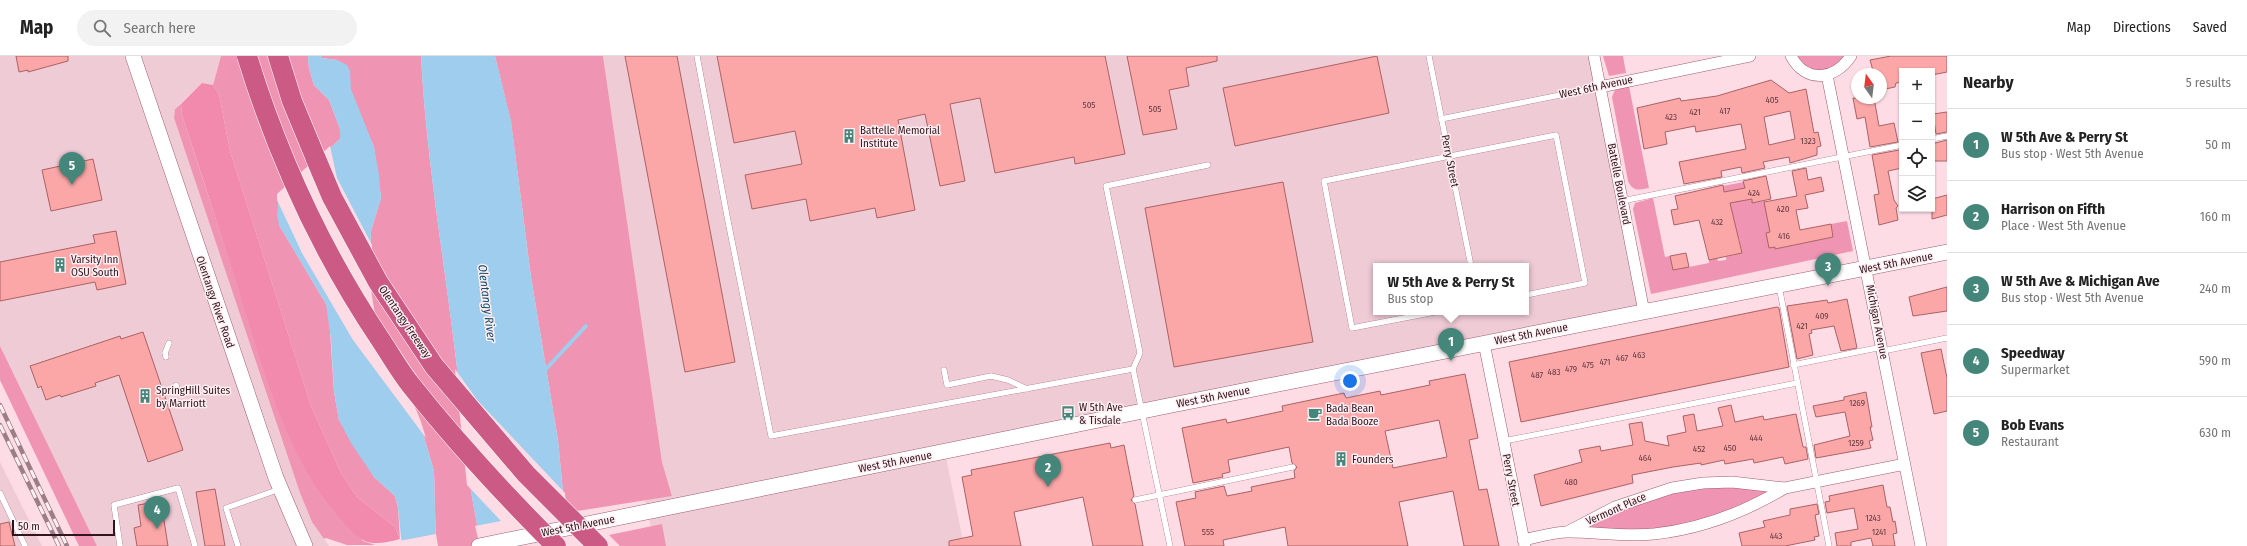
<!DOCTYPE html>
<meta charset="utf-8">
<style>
body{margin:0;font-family:"Fira Sans Condensed",sans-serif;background:#f2f2f2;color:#222}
.controls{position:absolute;right:12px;top:12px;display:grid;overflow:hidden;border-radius:0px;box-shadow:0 1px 3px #0004}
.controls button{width:36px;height:36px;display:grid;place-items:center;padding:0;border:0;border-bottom:1px solid #e0e0e0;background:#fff;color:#222;font:20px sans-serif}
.compass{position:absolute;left:1851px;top:12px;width:36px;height:36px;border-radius:50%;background:#fff;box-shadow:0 1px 3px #0004;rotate:346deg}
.scale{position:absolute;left:12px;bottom:10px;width:103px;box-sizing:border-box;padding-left:4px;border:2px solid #30151f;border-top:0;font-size:11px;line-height:14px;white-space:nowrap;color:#30151f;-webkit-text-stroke:3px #ffeff3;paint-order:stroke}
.you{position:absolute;left:1350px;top:325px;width:14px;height:14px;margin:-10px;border:3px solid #fff;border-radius:50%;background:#1a73e8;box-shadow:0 0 0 6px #1a73e833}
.badge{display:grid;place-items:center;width:26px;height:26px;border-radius:50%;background:#44877a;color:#fff;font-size:13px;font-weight:700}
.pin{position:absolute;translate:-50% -33px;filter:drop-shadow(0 1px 2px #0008)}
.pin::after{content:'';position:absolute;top:21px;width:14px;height:12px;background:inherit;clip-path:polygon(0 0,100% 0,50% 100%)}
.popup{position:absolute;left:1373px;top:207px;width:156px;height:52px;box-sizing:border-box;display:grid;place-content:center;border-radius:0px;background:#fff;filter:drop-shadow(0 1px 3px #0005);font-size:13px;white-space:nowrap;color:#767676}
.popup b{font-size:15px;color:#222}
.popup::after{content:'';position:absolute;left:50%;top:100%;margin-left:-8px;border:8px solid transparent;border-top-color:#fff}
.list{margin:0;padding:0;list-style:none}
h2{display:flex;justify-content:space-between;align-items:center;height:52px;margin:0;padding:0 16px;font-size:17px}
h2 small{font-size:13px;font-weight:400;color:#767676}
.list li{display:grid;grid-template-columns:26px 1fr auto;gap:12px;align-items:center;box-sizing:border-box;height:72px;padding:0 16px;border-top:1px solid #e0e0e0}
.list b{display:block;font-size:15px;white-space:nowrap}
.list p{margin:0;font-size:13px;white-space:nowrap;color:#767676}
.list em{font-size:13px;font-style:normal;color:#767676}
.icon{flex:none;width:22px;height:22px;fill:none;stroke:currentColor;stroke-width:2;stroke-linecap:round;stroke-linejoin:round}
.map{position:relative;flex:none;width:1947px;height:490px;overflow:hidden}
header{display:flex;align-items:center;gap:24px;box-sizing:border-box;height:56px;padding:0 20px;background:#fff;border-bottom:1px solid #e0e0e0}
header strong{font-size:19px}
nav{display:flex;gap:22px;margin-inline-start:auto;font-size:14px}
.search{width:280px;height:36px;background:#f2f2f2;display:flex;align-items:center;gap:10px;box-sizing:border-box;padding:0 14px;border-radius:22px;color:#767676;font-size:15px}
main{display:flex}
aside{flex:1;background:#fff}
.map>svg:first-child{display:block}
.built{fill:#efcbd6;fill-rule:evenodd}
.green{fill:#ef95b3}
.forest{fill:#f28aae}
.water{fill:#9ecded}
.pier{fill:#fddce6}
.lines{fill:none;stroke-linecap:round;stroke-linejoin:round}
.stream{stroke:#9ecded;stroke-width:4}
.building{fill:#fba7a8;stroke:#aa6264;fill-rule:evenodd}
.lane-casing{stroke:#a05c73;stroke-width:6}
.street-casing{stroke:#a05c73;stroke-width:12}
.secondary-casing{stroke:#a05c73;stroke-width:16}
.highway-casing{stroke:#fff;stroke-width:21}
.lane{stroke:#fff;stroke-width:5.5}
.street{stroke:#fff;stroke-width:11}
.secondary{stroke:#fff;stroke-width:15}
.highway{stroke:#cb5b85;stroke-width:20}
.rail-casing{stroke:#9c7e88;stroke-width:4.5}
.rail{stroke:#ffeff3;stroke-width:3;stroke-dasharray:9;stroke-linecap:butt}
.highway-bridge-casing{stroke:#fff;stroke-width:21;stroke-linecap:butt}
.highway-bridge{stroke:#cb5b85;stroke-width:20}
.labels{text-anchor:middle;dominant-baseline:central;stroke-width:3;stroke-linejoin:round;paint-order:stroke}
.number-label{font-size:9px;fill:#633a41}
.street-label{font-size:11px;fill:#30151f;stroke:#ffeff3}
.poi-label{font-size:11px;fill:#30151f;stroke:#ffeff3;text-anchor:start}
.water-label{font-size:12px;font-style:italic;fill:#124b6b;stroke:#ffeff3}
</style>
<header>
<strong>Map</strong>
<div class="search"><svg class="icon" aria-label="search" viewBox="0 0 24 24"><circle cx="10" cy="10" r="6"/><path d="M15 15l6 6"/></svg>Search here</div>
<nav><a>Map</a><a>Directions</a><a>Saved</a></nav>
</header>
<main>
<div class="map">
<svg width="1947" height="490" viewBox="0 0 1947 490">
<rect width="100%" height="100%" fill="#fddce6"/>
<path class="built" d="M0,0H221L213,29L202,27L175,53L174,62L300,437L312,466L329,490H97L0,290Z
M603,0H1594L1644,256L945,396L964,490H659L651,472L645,444L672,439L662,406ZM1376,210H1526V256H1376Z
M0,406L42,490H0Z"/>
<path class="green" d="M221,0H308L309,13L314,29L329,44L340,73V83L279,139V169L326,248L329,260L334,336L339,364L374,421L395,440L398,452L400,483L395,471L357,441L341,417L311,350L230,95L219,38L213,29Z
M321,0H421C426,99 443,197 455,295C463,360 466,426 482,490H436L434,415L419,364L373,260L369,234L371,175L381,142L374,91L337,4L322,2Z
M495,0H603L662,406L672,440L565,457L558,384L531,221L511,66Z
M1603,0H1623L1626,17L1609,20Z
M1791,0H1851L1822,20Z
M1629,30L1649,132C1639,134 1633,136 1628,125L1612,41L1615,34Z
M181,48L182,59L266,317L290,381L363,485L375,489H347L326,482L324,483L312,466L300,437L174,62L175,53Z
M1744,126L1747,143H1752L1753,147L1764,145L1775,193L1833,181L1831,168L1847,165L1853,195L1651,238L1633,153L1635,147L1653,142L1665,201L1670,200L1674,214L1709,207V204L1717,202L1718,205L1726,204V201L1742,197L1739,182H1735L1725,148L1732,146L1729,135L1724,136L1723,130Z
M0,290L97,490H79L0,324Z
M1703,427L1785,432L1674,475L1567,476L1615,451Z
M662,468L666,490H620L609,479Z"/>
<path class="forest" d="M202,27L213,29L219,38L230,95L311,350L341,417L357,441L395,471L400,483C388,486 374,490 363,484C353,478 346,469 339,461C284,398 262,307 237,229C219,173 201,116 182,59L181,48Z"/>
<path class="water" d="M308,0H321L322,2L337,4L347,9L350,15L351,33L374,91L379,119L381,142L371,175L369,234L373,260L419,364L434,415L436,490H402L398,452L395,440L374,421L351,387L339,364L334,336L331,283L326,248L279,169L277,159L279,139L340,83V73L329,44L314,29L309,13Z
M421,0H495L511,65L531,221L558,384L565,457L482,490C466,426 463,360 455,295C443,197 426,99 421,0Z"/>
<path class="pier" d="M330,90L337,122L372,189L371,234L375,259L420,363L426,382L353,284L302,197L277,144V138Z
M455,313L478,345L565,437L567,456L577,490H480L475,470L501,465L467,429Z
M436,478L438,490H400L399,485Z"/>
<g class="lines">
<path class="stream" d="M546,313L586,270"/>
</g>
<path class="building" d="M16,0H68V5L28,16V14L19,16Z
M625,0H677L735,306L685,316Z
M717,0H1105L1125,98L1075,108L1074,101L995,117L980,42L950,48L965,125L940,130L925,58L898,64L915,154L877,162L875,152L810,165L806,143L752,153L745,119L802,108L795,75L734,87Z
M1127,0H1217V5L1186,12L1189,30L1169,34L1177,73L1143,79Z
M1377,0L1389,57L1235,90L1223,32Z
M1891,0H1947V16L1932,19V15H1902V26L1896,27L1895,31L1881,34V18H1874L1870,4Z
M1771,24L1789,37L1806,33L1814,77L1818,76L1821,90L1817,91V99L1790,107L1789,101L1763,106L1765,112L1742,117L1741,111L1721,115L1722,121L1684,128L1679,106L1746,93L1741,68L1696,76L1695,70L1665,76L1667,88L1644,93L1637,52L1680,42L1681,45L1717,40ZM1790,55L1795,83L1769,89L1764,61Z
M1853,42H1874L1879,70L1894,67L1898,86L1870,91L1865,61L1857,63Z
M1947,56V76L1936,78L1933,58Z
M1947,84V105H1932V88Z
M1899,94L1902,95V112L1888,115L1894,144L1898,150L1896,152L1898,164L1879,169L1874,139L1879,138L1872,99Z
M93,103L102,144L51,155L42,114Z
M1806,112L1808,124L1821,121L1824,135L1805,139L1808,152L1796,154L1800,174L1831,168L1833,181L1775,193V191L1769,192L1766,177L1770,176L1764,146L1797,140L1792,115Z
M1766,120L1771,143L1752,147V143L1730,147L1742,197L1709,204L1699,164L1674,169L1671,154L1678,153L1675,140L1723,129L1724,136L1745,132L1743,125Z
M1283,126L1313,286L1174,311L1145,152Z
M1947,139V159L1932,163V143Z
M116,175L126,228L97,234L95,226L0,245V206L95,187L93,179Z
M1686,197L1689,211L1673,214L1670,200Z
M1947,231V255L1913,260L1909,241Z
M1847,243L1857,292L1841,295L1834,270L1811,274L1812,277L1809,278L1813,299L1797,303L1787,250L1827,244L1828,247Z
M1777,251L1779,252L1789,311L1521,366L1509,306Z
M143,276L183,394L148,406L119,319L95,327L96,330L61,341L60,339L46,344L41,330L38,332L30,310L120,280L121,283Z
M1941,293L1947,322V355L1934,358L1921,297Z
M1465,318L1478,382L1469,384L1479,434L1487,433L1499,490H1464L1453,435L1399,446L1408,490H1288L1285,471L1223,484L1224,490H1185L1176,446L1196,442L1195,436L1224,430L1227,440L1252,435L1251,431L1295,422L1294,415L1297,411L1292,407L1289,391L1228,404L1230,416L1222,418L1223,421L1193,427L1182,372L1226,363L1227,367L1283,355L1282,350L1344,337L1346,342L1380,335L1381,339L1430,329L1429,325ZM1439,364L1447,401L1393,412L1385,375Z
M1866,336L1872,371H1870L1873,384L1869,385L1871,392L1816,402L1814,389L1850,380L1845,356L1816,361L1813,350L1844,344V341Z
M1731,349L1735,366L1763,360L1764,364L1796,358L1803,391H1806L1808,403L1785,408L1783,401L1754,407L1753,403L1725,408L1724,404L1701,409V407L1673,411L1632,419L1633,427L1541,450L1534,419L1582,406L1579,394L1600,390L1601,395L1633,389L1629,368L1642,366L1645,385L1669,390L1667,380L1686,376L1683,360L1694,358L1697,375L1723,370L1718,352Z
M1110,387L1111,392L1124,389L1134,440L1131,444L1135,448L1143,490H1093L1083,441L1014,456L1021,490H949V485L973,480L962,421L972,419L971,414Z
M1883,429L1887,451H1890L1893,466L1895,465L1897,477L1893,478L1895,490H1873L1871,482L1851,486V490H1837L1835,477L1858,473L1854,452L1827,457L1825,446L1830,445L1829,440Z
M215,433L225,490H205L196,436Z
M161,445L168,490H137L134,472L141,470L138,449Z
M1817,448L1819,458L1815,459L1819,480L1814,481L1815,484L1785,490H1742L1739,477L1765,471L1763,465L1790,459V453Z
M9,466L15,490H0V468Z"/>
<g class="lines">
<defs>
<path id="lane" d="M697,0L727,160L771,380L1133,313L1170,490
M1429,0L1471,210
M1441,63L1600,31
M1932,83L1947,80
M1622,145L1902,89
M1779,230L1829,490
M1435,256L1352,272L1324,125L1556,79L1585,227L1526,239
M1883,295L1947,282
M166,301L165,297L169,287
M1793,309L1882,291
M1133,313L1140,297L1106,130L1208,109
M944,314L947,329L991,320L1008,324L1027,333
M176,329L178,335L188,337
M1504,385L1797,327
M0,437L25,490
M1135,444L1293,411
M120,490L114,449L178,432L195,490
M238,490L226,452L280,433"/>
<path id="street" d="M1594,0L1644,256
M1791,0C1806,28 1835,24 1851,0
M1827,19L1921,490
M1600,31L1750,0
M1484,287L1525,490
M1567,476L1615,451L1672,432L1703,427L1732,426L1785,432L1905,408
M1523,484C1538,481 1554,476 1568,476C1597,476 1625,481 1654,478C1700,473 1745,456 1785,432"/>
<path id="secondary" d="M133,0L276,422L305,490
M479,490L1172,349L1947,196"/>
<path id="highway" d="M278,0L292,45L316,103"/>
</defs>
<use href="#lane" class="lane-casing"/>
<use href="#street" class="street-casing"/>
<use href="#secondary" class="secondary-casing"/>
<use href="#highway" class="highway-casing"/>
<use href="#lane" class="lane"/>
<use href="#street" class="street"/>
<use href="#secondary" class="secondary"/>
<use href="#highway" class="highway"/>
<defs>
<path id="rail" d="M0,349L67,490
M0,369L59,490"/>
</defs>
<use href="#rail" class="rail-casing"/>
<use href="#rail" class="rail"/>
<defs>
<path id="highway-bridge" d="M247,0C278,101 321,195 380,283C390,298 399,314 410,328C455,385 505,439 556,490
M316,103L332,141L378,226L434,310L526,418L598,490"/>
</defs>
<use href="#highway-bridge" class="highway-bridge-casing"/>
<use href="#highway-bridge" class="highway-bridge"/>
</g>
<defs>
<symbol id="building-bare" viewBox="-9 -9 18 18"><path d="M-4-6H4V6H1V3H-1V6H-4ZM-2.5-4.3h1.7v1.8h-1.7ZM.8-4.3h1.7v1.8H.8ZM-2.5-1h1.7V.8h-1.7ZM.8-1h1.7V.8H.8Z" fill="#44877a" stroke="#ffeff3" stroke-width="2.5" paint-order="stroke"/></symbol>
<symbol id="bus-bare" viewBox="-9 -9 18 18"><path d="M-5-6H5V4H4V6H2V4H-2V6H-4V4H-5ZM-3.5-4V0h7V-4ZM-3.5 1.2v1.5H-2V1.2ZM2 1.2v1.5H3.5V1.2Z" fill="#44877a" stroke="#ffeff3" stroke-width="2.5" paint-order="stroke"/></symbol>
<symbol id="cafe-bare" viewBox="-9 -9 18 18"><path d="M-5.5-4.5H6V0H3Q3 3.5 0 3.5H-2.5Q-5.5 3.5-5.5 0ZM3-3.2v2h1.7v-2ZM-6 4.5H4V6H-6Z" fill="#44877a" stroke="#ffeff3" stroke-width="2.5" paint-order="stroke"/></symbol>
</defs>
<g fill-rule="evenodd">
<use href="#building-bare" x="839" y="70" width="20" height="20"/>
<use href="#building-bare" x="50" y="199" width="20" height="20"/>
<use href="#building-bare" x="135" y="330" width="20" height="20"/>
<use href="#bus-bare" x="1058" y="347" width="20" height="20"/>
<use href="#cafe-bare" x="1305" y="348" width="20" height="20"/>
<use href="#building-bare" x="1331" y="393" width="20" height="20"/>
</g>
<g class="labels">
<g class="number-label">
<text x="1772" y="44">405</text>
<text x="1089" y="49">505</text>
<text x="1155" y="53">505</text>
<text x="1725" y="55">417</text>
<text x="1695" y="56">421</text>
<text x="1671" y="61">423</text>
<text x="1808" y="85">1323</text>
<text x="1754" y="137">424</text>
<text x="1783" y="153">420</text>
<text x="1717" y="166">432</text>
<text x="1784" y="180">416</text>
<text x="1822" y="260">409</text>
<text x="1802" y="270">421</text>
<text x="1639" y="299">463</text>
<text x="1622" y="302">467</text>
<text x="1605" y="306">471</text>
<text x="1588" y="309">475</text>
<text x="1571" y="313">479</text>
<text x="1554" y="316">483</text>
<text x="1537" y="319">487</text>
<text x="1857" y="347">1269</text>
<text x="1756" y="382">444</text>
<text x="1856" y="387">1259</text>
<text x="1730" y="392">450</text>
<text x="1699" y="393">452</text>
<text x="1645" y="402">464</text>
<text x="1571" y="426">480</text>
<text x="1873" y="462">1243</text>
<text x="1208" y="476">555</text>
<text x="1879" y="476">1241</text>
<text x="1776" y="480">443</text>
</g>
<g class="street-label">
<text transform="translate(1596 31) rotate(-12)">West 6th Avenue</text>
<text transform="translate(1450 105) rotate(79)">Perry Street</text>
<text transform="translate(1619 128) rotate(79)">Battelle Boulevard</text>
<text transform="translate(1896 207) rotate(-11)">West 5th Avenue</text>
<text transform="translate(215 246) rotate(71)">Olentangy River Road</text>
<text transform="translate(405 266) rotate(56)">Olentangy Freeway</text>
<text transform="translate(1877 266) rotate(79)">Michigan Avenue</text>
<text transform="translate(1531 278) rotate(-11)">West 5th Avenue</text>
<text transform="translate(1213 341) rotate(-11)">West 5th Avenue</text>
<text transform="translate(895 406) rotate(-11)">West 5th Avenue</text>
<text transform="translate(1511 424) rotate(79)">Perry Street</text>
<text transform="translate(1616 453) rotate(-24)">Vermont Place</text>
<text transform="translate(578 470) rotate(-11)">West 5th Avenue</text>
</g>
<g class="poi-label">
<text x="860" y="74">Battelle Memorial<tspan x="860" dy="13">Institute</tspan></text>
<text x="71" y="203">Varsity Inn<tspan x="71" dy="13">OSU South</tspan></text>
<text x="156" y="334">SpringHill Suites<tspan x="156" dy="13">by Marriott</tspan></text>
<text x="1079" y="351">W 5th Ave<tspan x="1079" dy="13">&amp; Tisdale</tspan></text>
<text x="1326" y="352">Bada Bean<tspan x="1326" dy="13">Bada Booze</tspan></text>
<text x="1352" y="403">Founders</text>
</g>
<g class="water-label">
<text transform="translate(487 247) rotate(83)">Olentangy River</text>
</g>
</g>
</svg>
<div class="controls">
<button>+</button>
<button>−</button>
<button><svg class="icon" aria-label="locate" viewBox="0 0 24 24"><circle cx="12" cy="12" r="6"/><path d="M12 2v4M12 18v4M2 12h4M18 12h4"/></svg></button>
<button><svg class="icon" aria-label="layers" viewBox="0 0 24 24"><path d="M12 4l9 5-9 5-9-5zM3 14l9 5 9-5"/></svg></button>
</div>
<svg class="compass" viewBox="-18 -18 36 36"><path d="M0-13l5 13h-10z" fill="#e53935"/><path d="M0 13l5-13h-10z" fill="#767676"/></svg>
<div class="scale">50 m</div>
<div class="you"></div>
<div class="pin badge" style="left:1451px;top:305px">1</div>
<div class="popup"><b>W 5th Ave &amp; Perry St</b>Bus stop</div>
<div class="pin badge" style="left:1048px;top:431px">2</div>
<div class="pin badge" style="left:1828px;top:230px">3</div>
<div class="pin badge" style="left:157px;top:473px">4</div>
<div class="pin badge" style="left:72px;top:129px">5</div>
</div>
<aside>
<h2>Nearby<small>5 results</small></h2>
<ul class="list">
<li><span class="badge">1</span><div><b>W 5th Ave &amp; Perry St</b><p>Bus stop · West 5th Avenue</p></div><em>50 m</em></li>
<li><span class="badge">2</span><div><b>Harrison on Fifth</b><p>Place · West 5th Avenue</p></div><em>160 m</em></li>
<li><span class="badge">3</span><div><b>W 5th Ave &amp; Michigan Ave</b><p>Bus stop · West 5th Avenue</p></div><em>240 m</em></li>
<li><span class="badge">4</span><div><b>Speedway</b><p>Supermarket</p></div><em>590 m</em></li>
<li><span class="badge">5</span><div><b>Bob Evans</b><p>Restaurant</p></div><em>630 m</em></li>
</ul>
</aside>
</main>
